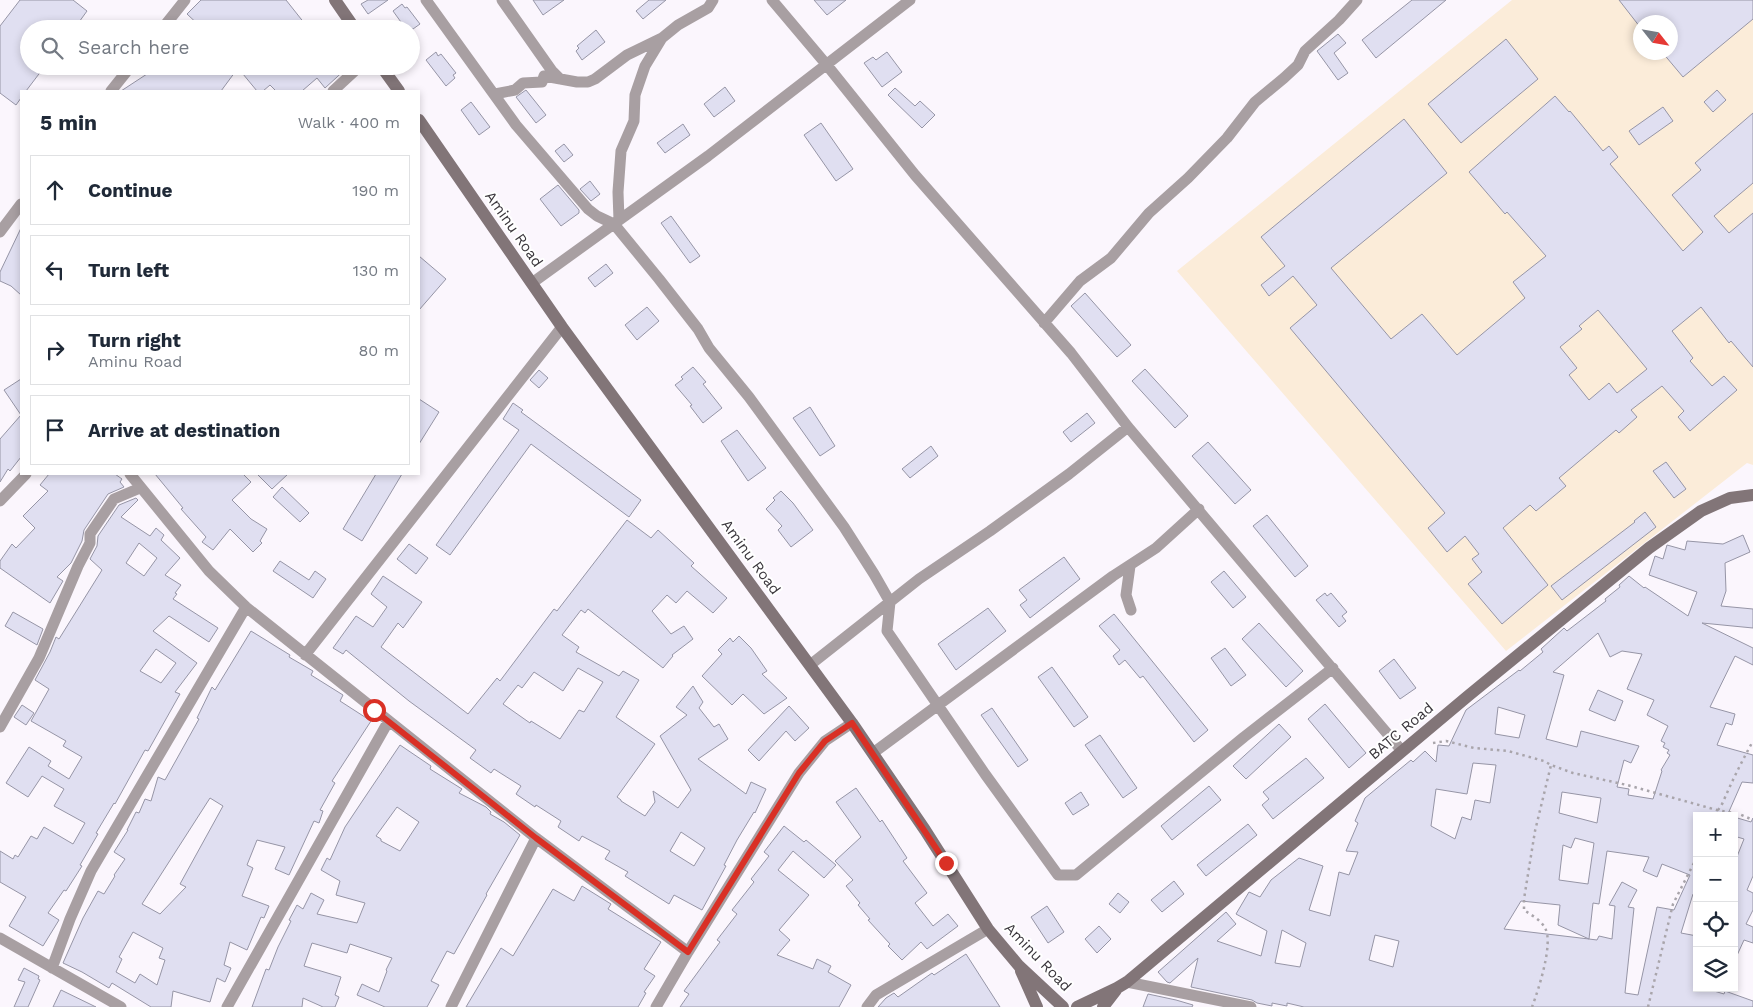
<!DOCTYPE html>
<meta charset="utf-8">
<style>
body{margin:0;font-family:"Work Sans",sans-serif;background:#f2f2f3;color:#1f2937}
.controls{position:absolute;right:15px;bottom:15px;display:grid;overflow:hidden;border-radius:0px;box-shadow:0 2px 8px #0003}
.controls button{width:45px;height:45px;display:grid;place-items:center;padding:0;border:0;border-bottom:1px solid #e0e1e3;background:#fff;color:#1f2937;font:25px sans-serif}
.compass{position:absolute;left:1633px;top:15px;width:45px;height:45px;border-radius:50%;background:#fff;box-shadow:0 2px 8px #0003;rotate:121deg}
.stop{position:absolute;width:15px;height:15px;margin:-11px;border:4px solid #d93025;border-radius:50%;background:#fff}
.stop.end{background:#d93025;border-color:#fff;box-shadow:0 1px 5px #0008}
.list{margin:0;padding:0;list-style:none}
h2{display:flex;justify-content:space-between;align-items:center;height:65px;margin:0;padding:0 20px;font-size:21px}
h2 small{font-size:16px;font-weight:400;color:#747a83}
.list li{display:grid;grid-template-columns:32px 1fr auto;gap:15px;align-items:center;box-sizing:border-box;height:70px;margin:0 10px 10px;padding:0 10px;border:1px solid #e0e1e3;border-radius:0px}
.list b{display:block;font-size:19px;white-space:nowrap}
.list p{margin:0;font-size:16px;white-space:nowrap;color:#747a83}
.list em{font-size:16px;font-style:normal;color:#747a83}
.icon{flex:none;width:28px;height:28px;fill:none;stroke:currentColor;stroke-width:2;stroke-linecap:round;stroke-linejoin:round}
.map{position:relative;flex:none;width:1753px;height:1007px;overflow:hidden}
.search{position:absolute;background:#fff;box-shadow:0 2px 8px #0003;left:20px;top:20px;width:400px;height:55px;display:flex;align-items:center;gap:12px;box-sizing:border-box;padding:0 18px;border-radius:28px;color:#747a83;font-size:19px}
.panel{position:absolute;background:#fff;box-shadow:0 2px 8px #0003;left:20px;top:90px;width:400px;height:385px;border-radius:0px}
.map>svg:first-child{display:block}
.industrial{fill:#fbecd9;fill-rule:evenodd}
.building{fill:#e0dff1;stroke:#9695a6;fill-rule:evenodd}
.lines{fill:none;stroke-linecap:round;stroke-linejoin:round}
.path{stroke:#a9a5ab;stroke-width:2.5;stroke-dasharray:2.5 4;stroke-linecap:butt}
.street{stroke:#a89fa2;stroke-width:11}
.secondary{stroke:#827578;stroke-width:12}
.route{stroke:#d93025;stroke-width:6}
.labels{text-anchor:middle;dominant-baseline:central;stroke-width:4;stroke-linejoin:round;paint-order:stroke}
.street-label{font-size:15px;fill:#3a363c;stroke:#fff}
</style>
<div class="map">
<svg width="1753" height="1007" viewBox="0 0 1753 1007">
<rect width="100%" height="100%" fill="#fbf6fd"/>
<path class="industrial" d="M1512,0H1753V465L1747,463L1506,651L1177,271ZM1640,22H1670V52H1640Z"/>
<path class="building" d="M20,0H73L87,11L74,29H29V66H45L26,91H21V98L16,105L0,93V26Z
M201,0H286L309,29H203L187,14Z
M368,0H388L368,14L361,4Z
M533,0H564L543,15Z
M649,0H666L643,19L636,11Z
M814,0H846L827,15Z
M1412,0H1446L1376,58L1362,40Z
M1619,0H1753V19L1683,77L1662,52H1670V22H1640V27Z
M402,4L405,8L407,7L420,24L413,29H406L393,11Z
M596,30L605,42L582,60L576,51L579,48L577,46Z
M1338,34L1346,43L1334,53L1348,73L1338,80L1317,51Z
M1506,39L1538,79L1461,143L1428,104Z
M436,52L438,56L441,54L456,73L453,75L455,78L446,86L426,60Z
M887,52L902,72L882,87L864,63L873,57L876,60Z
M145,66H349L325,88L317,78L302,91H276L270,85L263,91H257L238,68L221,91H121L150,72Z
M725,87L735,101L714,117L704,104Z
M895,88L915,106L920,101L935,115L922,128L888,95Z
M526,90L546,115L536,123L516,97Z
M1717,90L1726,100L1713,112L1704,102Z
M1555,96L1569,112L1570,111L1603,151L1609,146L1618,157L1610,164L1683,251L1703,232L1672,195L1701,170L1695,163L1753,113V183L1714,216L1729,233L1753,213V367L1731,341L1729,343L1701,307L1672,331L1693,358L1690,361L1712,386L1724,376L1737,390L1690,431L1678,417L1684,411L1662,386L1631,410L1637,417L1619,433L1616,430L1559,478L1566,486L1536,511L1530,505L1503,528L1548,585L1502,624L1468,584L1482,572L1472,559L1479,554L1465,536L1447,552L1428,528L1445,513L1290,328L1317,305L1293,276L1269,296L1261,285L1285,266L1261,237L1404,119L1447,173L1331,268L1391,339L1422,314L1457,355L1525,298L1513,282L1546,256L1507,212L1505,214L1469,172ZM1598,310L1647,369L1617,393L1609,383L1589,400L1569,375L1577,368L1560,347L1582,329L1579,326Z
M471,102L490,127L479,135L461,110Z
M1663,107L1673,121L1639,145L1629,131Z
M821,123L853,169L836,181L804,135Z
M683,124L690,135L665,153L657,143Z
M564,144L573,155L564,162L555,151Z
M590,181L600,194L591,201L580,189Z
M558,185L579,210V213L561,226L540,199Z
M671,216L700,256L690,263L661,223Z
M21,228V295L11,286L0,281V272Z
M419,256L446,279L419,310Z
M606,264L613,273L595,287L588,278Z
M1085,293L1131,345L1117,357L1071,306Z
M647,307L659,321L637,340L625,325Z
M693,367L706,382L703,384L722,408L703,423L690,406L692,405L675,385L683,379L681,377Z
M1145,369L1188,416L1175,428L1132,381Z
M539,370L548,378L539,388L530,380Z
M21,379V457L10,471L8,469L0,482V439L21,415L4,390Z
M419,399L439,412L419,444Z
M513,403L523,410L521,412L641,500L629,517L531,444L450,555L436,545L519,430L503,419Z
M810,407L835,446L820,456L793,418Z
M1087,413L1095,423L1071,442L1063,432Z
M737,430L766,468L748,481L721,441Z
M1208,442L1251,490L1235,504L1192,456Z
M931,446L938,456L910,478L902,469Z
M1666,462L1686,489L1674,498L1653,471Z
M49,474H115L122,479L120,482L124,487L108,494L84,530L82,541L71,563L57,577L63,581L50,603L0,568V561L12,544L16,548L35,528L23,516L48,491L40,485Z
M155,474H243L251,482L232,500L251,519L267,529L260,541L262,543L253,552L230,529L213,550L202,542L206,537L181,509L183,508Z
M257,474H288L272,489Z
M376,474H402L362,541L343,529Z
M282,487L309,513L300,522L273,497Z
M781,491L793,503L813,530L791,547L778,530L782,526L766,509L775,500L773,498Z
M136,498L138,500L121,517L150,536L156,528L164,535L161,540L180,558L165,575L181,585L175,593L177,594L173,599L218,628L209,642L169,616L153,631L197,663L175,692L180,694L148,751L145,750L115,804L114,803L96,833L98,834L80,865L82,866L66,891L64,890L48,913L59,920L43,946L9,926L26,897L0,882V851L13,859L15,855L18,857L31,836L37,839L44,827L73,844L85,823L54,806L64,789L42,776L28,797L6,783L29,747L51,761L48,766L69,779L82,757L63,746L66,741L31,721L49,689L35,680L50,652L56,637L59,639L102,570L90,559L97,546L98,536L119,505ZM139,543L157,558L144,576L126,563ZM156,649L176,663L161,683L140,671Z
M1645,512L1656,527L1562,600L1551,586L1635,522L1634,521Z
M1267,515L1308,566L1295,577L1253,526Z
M627,520L651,538L658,530L694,563L691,566L727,598L713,613L687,591L676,603L667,595L652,611L671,634L684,626L693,639L672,655L673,656L663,668L588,609L585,613L581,610L562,635L579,647L576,652L619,676L623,671L639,680L616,717L655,744L617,797L621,800V801L645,816L655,802L653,791L678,808L691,790L660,736L687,715L676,707L693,686L703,702L699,708L714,727L719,724L728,739L698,759L746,794L751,782L766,789L755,813L754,812L737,840L724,865L726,866L702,910L674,895L669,904L625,876L628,872L605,859L610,851L582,836L579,841L558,827L561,821L536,805L535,807L516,794L521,786L494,769L491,773L470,758L476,750L409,701L346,650L343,654L333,648L356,616L373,627L387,607L371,594L383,576L422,602L403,628L398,623L381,647L468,714L497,678L500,681L554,609L557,611ZM578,668L603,682L584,712L579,710L560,739L531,721L530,723L503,704L518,685L522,688L534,672L563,691ZM681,832L705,848L694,866L670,851Z
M1743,535L1750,552L1725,563L1726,591L1721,606L1753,609V628L1702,623L1753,648V665L1735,656L1710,707L1735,714L1732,725L1726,723L1717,745L1753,755V783L1742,782L1727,816H1697V896L1693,894L1681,933L1697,936V988H1704L1724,994L1725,991L1753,1001V1007H1304L1287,1003V1006L1272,1003V1006L1257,1003L1252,1000L1191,987L1198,958L1170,983L1167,982L1158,972L1226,912L1236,924L1217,941L1261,956L1267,931L1236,914L1249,892L1260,897L1271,880L1299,858L1323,866L1309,910L1330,916L1339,872L1349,875L1358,852L1346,851L1358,823L1355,821L1365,798L1411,760L1413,762L1425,751L1436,762L1438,745L1449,746L1466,710L1519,670L1520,671L1543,652L1541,649L1564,628L1567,631L1606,601L1605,599L1620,587L1619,585L1629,576L1644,588L1645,587L1688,616L1697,592L1649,575L1655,556L1663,559L1667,545L1685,550L1687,541L1723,544ZM1598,633L1610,657L1622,651L1642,654L1627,689L1654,700L1647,715L1668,726L1661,741L1665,743L1663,747L1669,750L1667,753L1670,755L1661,770L1662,771L1653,799L1628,795L1629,789L1617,787L1624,760L1631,763L1639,746L1581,731L1577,747L1546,739L1564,675L1553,672ZM1498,707L1525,715L1519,738L1495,734ZM1473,763L1496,765L1490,803L1475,800L1471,820L1462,817L1455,839L1431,826L1436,789L1467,794ZM1562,792L1601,798L1597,823L1559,813ZM1575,838L1594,843L1588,884L1559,880L1563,845L1571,848ZM1607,851L1649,857L1643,871L1657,877L1662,864L1690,875L1674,910L1657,907L1638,995L1625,993L1634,908L1628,907L1637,890L1622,882L1609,905L1615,906L1612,939L1599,936L1597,940L1589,939L1593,903L1599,904ZM1521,901L1560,905L1558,925L1589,939L1504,929ZM1282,930L1306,943L1300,967L1275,963ZM1375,935L1399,941L1393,967L1369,960Z
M409,544L428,558L416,574L397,559Z
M1064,557L1080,579L1030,618L1020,605L1027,600L1019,590Z
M280,561L309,580L315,571L326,579L313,598L273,571Z
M1224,571L1246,597L1233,608L1211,582Z
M1325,593L1327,596L1331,593L1347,612L1342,616L1346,621L1339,627L1316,600Z
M988,608L1006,631L956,670L938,644Z
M13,612L43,629L37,645L5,626Z
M1114,614L1208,730L1194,742L1143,676L1140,678L1125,660L1119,665L1113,656L1120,650L1099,626Z
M1259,623L1303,671L1286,687L1242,639Z
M251,631L290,655L289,657L313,671L311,675L343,695L340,701L371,721L332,781L335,783L320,810L323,811L319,823L314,821L289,875L275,869L285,847L257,840L247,865L253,868L242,896L269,906L264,918L261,917L247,950L230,942L224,965L231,968L225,982L217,978L210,1002L173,991L171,1007H151L112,983L109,988L82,972L63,963L83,918L98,891L104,894L115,876L114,875L125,859L114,852L128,830H127L136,812L139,813L145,799L151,801L158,777L165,780L199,719L197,718L212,687L215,690ZM210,798L223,806L180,884L186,887L160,914L142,904ZM133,932L163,948L159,958L165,960L157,985L140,974L135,983L116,972L122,959L119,957Z
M739,636L751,648L767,671L762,674L787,698L764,714L743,694L732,705L702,676L722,654L718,650L730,638L733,642Z
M1225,648L1246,675L1231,686L1211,658Z
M1394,659L1416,688L1400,699L1379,671Z
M1052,667L1088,717L1074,727L1038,677Z
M1598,690L1623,701L1615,721L1589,710Z
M1325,704L1366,753L1349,768L1308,719Z
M22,705L34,713L26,725L14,717Z
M789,706L809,728L795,741L786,731L759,761L748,750Z
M992,708L1028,760L1018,767L981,715Z
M1279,724L1291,737L1246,779L1233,766Z
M1100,735L1137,788L1123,798L1085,745Z
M400,745L431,766L430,769L462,789L459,793L486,807L491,812L490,814L504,822L520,835L486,894L487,895L454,954L447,951L431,981L439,985L427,1007H385L357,995L362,984L379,992L387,971L386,970L392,958L350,944L347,953L312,943L304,966L341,977L335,995L339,997L335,1007H323L303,998L302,1007H252L266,969L269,970L278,947L291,921L289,920L297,905L303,909L311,893L324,900L317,914L357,923L365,903L336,895L340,881L321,870L327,858L330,860L345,827L363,800ZM397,807L419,822L400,851L381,841V839L376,836Z
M1306,758L1324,778L1273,819L1262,805L1269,799L1263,792Z
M1209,786L1221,800L1172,840L1161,826Z
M856,788L880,822L882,820L907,858L903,861L927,893L915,903L933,926L948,914L958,926L927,949L921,942L902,960L888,946L890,944L868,920L870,919L858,905L860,903L846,886L853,880L835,861L861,837L836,802Z
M1081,792L1089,805L1073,815L1065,803Z
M1734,817L1751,822L1753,818V876L1747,890L1753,893V910L1746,924L1753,927V943L1744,940L1734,962V864L1744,839L1734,836Z
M1248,824L1257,835L1206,876L1197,865Z
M784,826L804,842L806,840L836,865L824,878L793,851L778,870L809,895L779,930L790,940L777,955L813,969L817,959L831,966L828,972L851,985L839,1007H680L689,994L684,991L720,942L717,940L737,914L732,910L754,882L751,879L769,856L764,852Z
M1174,881L1184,894L1162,912L1151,900Z
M582,886L611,904L608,909L661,942L644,969L655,976L644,992L646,993L638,1007H466L501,948L513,956L553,889L574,901Z
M1118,893L1129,902L1120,913L1109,904Z
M1047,906L1064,932L1048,943L1031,917Z
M1099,926L1111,939L1097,953L1085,939Z
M966,954L1000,1007H878L886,998L894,993L898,997L932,973L934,975Z
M24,968L39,976L38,979L40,980L28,1007H14L25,982L18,980Z
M61,990L96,1007H53Z
M1148,994L1176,1000L1193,1005L1192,1007H1143Z"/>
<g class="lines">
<path class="path" d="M1433,743L1446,741L1474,748L1508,751L1544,761L1551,765L1573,773L1627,785L1717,810L1739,814L1753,820
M1715,816C1717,810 1721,807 1723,802C1732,781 1742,761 1753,741
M1532,1007C1538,991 1554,943 1545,928C1541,920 1531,915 1524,910V899L1535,831L1551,765
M1648,1007L1673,904L1697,857"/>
<path class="street" d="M426,0L516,125L588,209L597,216L614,224L659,279L698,329L709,348L749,397L844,527L874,574L890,602L887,631L985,774L1058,875H1076L1244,737L1333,668
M502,0L552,71L560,79
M772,0L826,64L915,175L1071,353L1128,427L1402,751
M162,29L185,0
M111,91L131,66
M333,91L360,66
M495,94L515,90L523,83L542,82L544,76L577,82H588L595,79L627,55L662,38
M619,220L618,192L621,151L634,121L635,95L645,66L662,38L678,25L708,8L713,0
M0,232L21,204
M532,283L708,156L910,0
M1044,323L1080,281L1111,258L1149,213L1188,178L1227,138L1255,102L1284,78L1298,65L1305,51L1339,20L1357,0
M130,474L209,571L246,607L536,838L688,952
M0,501L26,474
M1130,566L1126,595L1131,610
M305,655L562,327
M810,665L919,579L990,531L1069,474L1128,427
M0,727L39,658L78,566L90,543V534L114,499L140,488
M873,753L1113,576L1156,548L1199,509
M0,938L121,1007
M52,968L70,919L91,871L246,607
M1127,982L1251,1007
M227,1007L388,722
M451,1007L536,838
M656,1007L688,952L799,773L825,741L852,723
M867,1007L876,995L988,929"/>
<path class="secondary" d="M335,0L355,29
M381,66L399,91
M419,120L562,327L852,723L925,830L988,929L1019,966L1063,1007
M1021,971L1037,1007
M1077,1007L1117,988L1127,982L1468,696L1649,548L1701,511L1730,498L1753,495
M1103,1007L1116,990"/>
</g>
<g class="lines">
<path class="route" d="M374,710L536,838L688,952L799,773L825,741L852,723L946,863"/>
</g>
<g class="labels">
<g class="street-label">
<text transform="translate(514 229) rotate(55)">Aminu Road</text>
<text transform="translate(751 557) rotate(54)">Aminu Road</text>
<text transform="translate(1401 731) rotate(-40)">BATC Road</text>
<text transform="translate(1038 957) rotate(46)">Aminu Road</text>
</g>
</g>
</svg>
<div class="controls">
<button>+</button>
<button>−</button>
<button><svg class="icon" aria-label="locate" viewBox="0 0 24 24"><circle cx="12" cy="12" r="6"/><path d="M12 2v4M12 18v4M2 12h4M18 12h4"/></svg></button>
<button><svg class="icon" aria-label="layers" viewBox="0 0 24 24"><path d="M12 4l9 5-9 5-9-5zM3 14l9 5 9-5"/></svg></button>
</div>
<svg class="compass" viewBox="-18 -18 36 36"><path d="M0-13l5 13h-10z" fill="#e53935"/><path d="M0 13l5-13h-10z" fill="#747a83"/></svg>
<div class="stop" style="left:374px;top:710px"></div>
<div class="stop end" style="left:946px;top:863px"></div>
<div class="search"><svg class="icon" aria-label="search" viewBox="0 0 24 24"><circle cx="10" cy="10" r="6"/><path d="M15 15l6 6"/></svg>Search here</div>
<section class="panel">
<h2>5 min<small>Walk · 400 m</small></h2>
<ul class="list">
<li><svg class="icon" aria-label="ahead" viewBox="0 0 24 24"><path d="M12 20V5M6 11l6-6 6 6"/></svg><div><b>Continue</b></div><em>190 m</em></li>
<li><svg class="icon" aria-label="left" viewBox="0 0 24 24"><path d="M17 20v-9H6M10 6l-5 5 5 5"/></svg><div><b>Turn left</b></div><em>130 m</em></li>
<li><svg class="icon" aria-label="right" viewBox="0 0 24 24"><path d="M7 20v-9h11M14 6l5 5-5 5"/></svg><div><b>Turn right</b><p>Aminu Road</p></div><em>80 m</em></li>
<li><svg class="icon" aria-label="arrive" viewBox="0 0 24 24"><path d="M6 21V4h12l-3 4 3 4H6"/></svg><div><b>Arrive at destination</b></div></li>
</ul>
</section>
</div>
